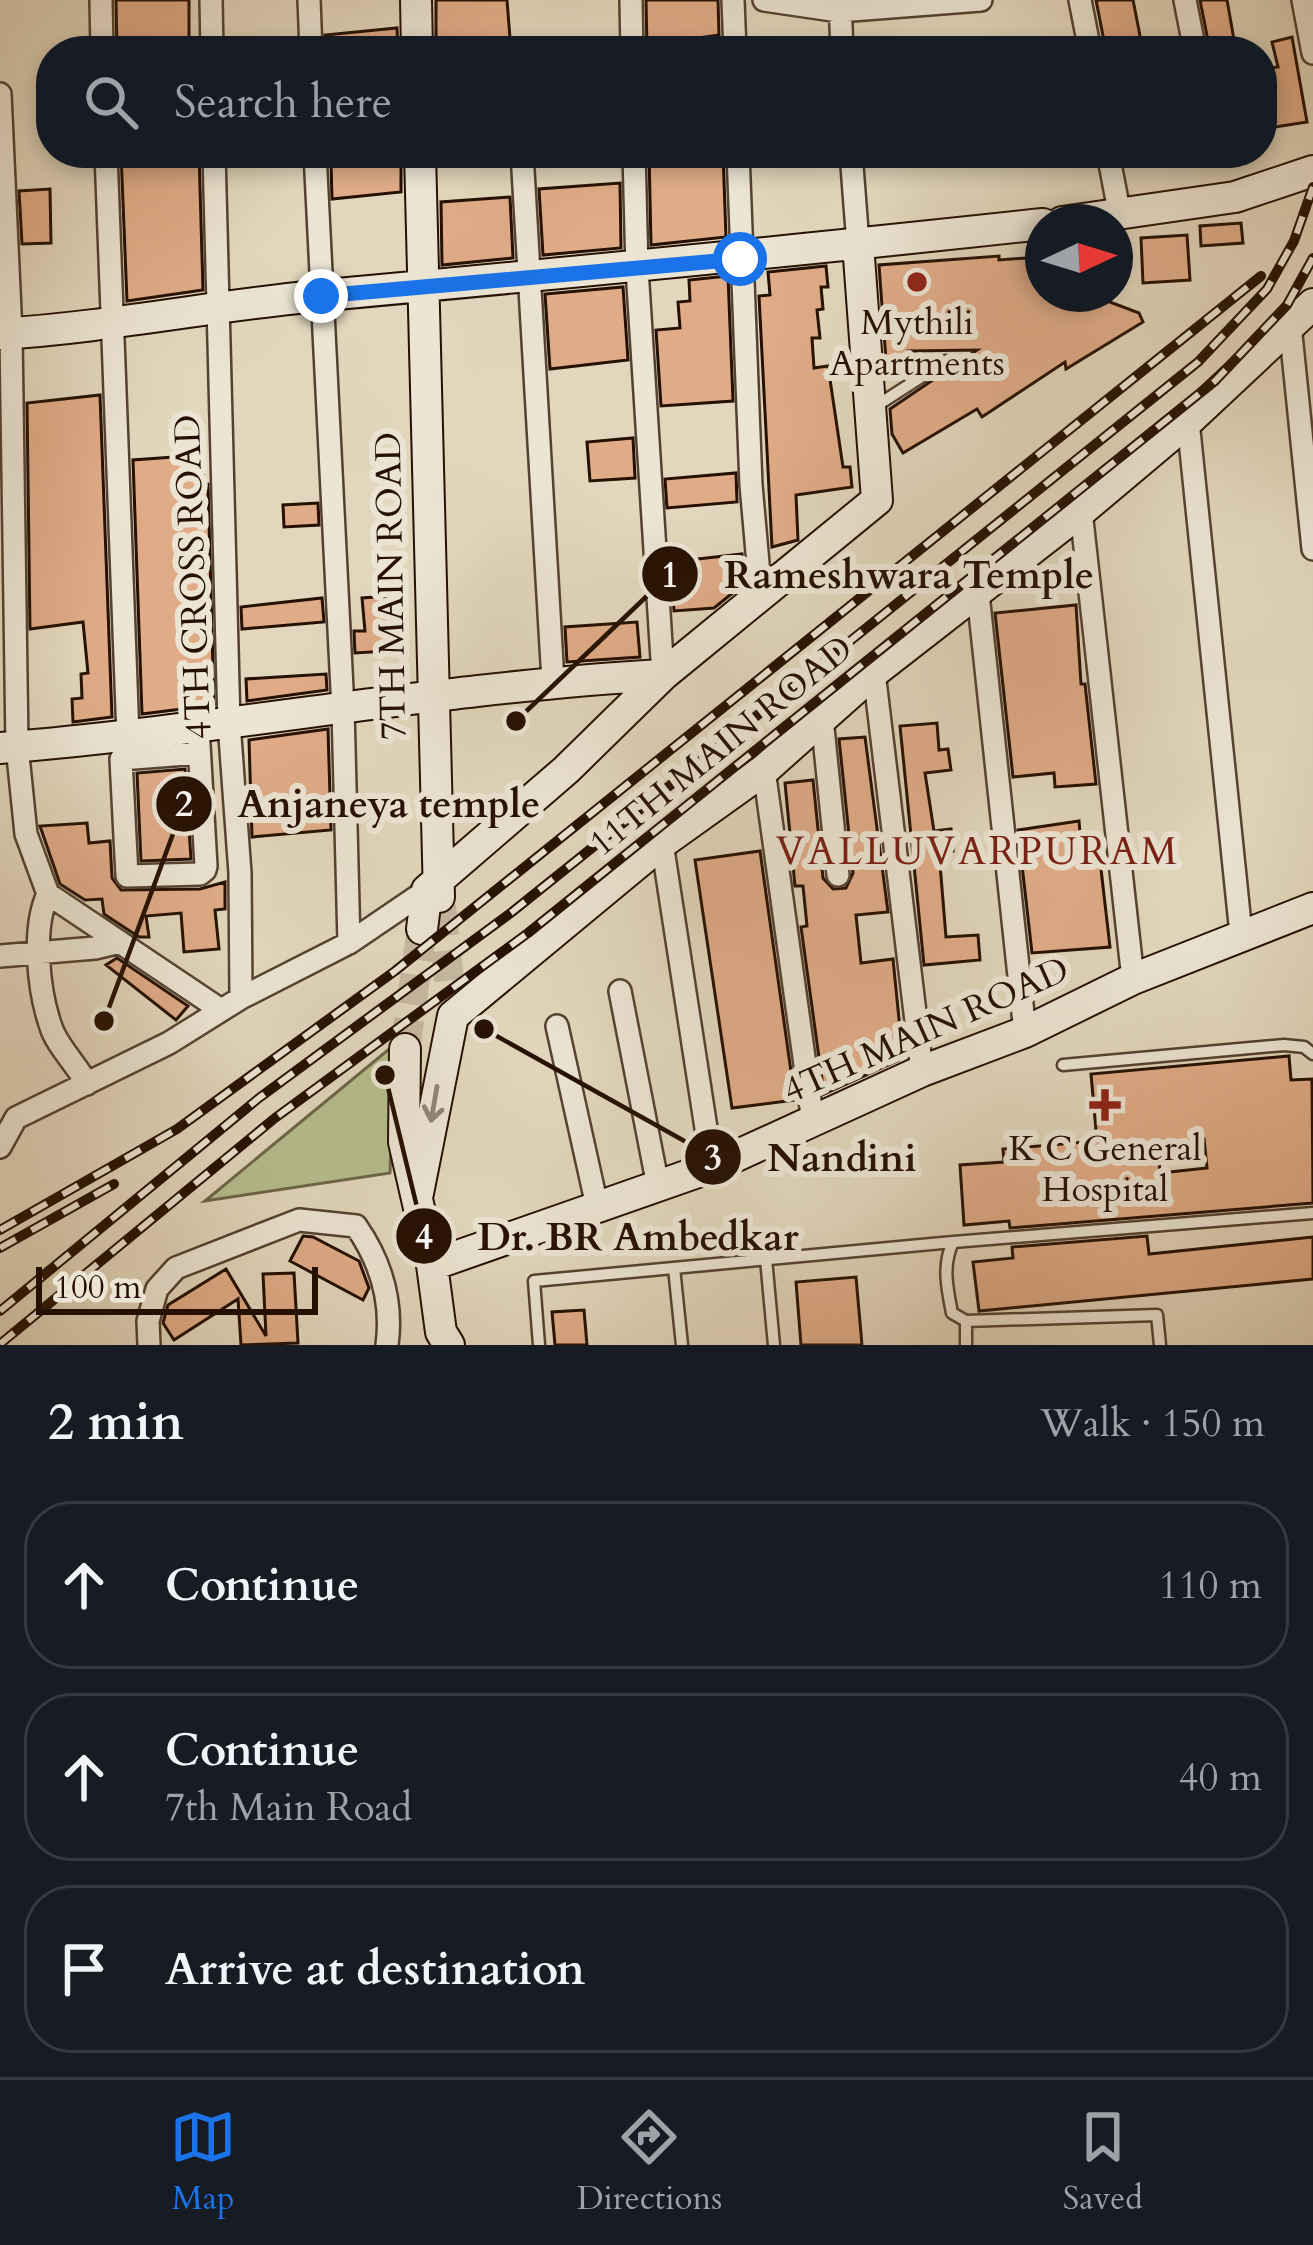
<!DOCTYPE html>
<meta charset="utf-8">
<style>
body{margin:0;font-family:Cardo,serif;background:#242831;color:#f1f3f6}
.compass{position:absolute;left:1025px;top:204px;width:108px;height:108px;border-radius:50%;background:#171b24;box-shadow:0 6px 18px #0003;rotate:86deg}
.scale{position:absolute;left:36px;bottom:30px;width:282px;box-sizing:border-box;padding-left:12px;border:6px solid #251002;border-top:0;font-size:33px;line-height:42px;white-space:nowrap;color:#251002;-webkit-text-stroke:9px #ece5d4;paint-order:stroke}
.stop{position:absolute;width:36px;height:36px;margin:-27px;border:9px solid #1a73e8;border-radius:50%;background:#fff}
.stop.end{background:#1a73e8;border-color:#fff;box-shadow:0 3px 12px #0008}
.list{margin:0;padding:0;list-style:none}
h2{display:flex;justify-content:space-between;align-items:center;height:156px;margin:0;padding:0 48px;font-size:51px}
h2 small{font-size:39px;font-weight:400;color:#9ea1a6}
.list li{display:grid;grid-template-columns:78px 1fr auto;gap:36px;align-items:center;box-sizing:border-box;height:168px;margin:0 24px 24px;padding:0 24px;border:3px solid #363941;border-radius:48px}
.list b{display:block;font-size:45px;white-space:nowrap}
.list p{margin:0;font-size:39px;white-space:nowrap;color:#9ea1a6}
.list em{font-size:39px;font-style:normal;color:#9ea1a6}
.icon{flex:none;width:66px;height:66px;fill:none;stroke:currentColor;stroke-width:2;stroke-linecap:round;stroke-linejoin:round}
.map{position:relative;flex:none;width:1313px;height:1345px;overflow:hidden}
.search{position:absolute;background:#171b24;box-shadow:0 6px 18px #0003;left:36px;right:36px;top:36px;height:132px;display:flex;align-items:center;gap:30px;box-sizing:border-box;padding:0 42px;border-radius:48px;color:#9ea1a6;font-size:45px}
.sheet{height:732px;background:#171b24}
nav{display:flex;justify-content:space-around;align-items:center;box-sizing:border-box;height:168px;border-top:3px solid #363941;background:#171b24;font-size:33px;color:#9ea1a6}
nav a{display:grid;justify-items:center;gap:6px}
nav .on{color:#1a73e8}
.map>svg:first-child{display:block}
.green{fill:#b5be8f;stroke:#6d6748;stroke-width:3}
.building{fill:#e0ac88;stroke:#251002;stroke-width:3;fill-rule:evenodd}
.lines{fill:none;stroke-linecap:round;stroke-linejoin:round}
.secondary-tunnel{stroke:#c6b9a1;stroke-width:30;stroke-dasharray:30 15;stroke-linecap:butt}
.lane-casing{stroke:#544231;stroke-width:15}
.street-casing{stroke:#544231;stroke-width:26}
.secondary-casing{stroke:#251002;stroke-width:34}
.lane{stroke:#ece5d4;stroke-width:10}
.street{stroke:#ece5d4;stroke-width:21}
.secondary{stroke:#ece5d4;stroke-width:30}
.rail-casing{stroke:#251002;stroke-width:10}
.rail{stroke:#ece5d4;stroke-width:6;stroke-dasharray:18;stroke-linecap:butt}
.oneway{stroke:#928576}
.route{stroke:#1a73e8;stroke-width:15}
.poi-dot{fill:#8f2418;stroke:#ece5d4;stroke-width:4.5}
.labels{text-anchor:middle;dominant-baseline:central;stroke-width:12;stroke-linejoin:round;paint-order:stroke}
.poi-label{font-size:36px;fill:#251002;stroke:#ece5d4}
.street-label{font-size:36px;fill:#251002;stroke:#ece5d4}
.neighbourhood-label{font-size:39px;letter-spacing:3px;fill:#7a1f14;stroke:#ece5d4}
.leader{fill:none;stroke:#251002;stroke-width:4.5}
.callout-dot{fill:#251002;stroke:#ece5d4;stroke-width:4.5}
.mark-label{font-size:36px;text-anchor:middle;font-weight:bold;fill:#fff}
.callout-label{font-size:39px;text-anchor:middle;font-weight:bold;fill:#251002;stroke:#ece5d4;stroke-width:12;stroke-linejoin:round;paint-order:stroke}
</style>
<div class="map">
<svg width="1313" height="1345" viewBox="0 0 1313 1345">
<rect width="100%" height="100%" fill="#e2d7bd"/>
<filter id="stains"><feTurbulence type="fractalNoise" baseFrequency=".00167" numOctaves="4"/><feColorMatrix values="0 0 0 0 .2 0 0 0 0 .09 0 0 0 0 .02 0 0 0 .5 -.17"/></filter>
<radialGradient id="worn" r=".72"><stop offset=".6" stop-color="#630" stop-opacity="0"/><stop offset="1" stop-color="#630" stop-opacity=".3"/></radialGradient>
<path class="green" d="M394,1045L390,1173L205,1201Z"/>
<path class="building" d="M116,0H189V51H117Z
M436,0H507L511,51H436Z
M646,0H718L719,35L699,38L693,44L647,49Z
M1096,0H1133L1143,51H1106Z
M1200,0H1227L1236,51H1210Z
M397,28L398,51H326L325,35Z
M1292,37L1307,122L1262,129V69L1278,67L1272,42Z
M121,153H199L203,290L127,301Z
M649,153H723L726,237L651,245Z
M401,155V192L332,199L331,163Z
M620,183L621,248L543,255L539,189Z
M50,189L51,243L22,244L19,191Z
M510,197L513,258L442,265L441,202Z
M1241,223L1243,243L1201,246L1200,226Z
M1187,235L1190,280L1143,283L1141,238Z
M999,256V260L1038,257L1041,294H1089L1139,313L1143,322L1066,369L1065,362L982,417L977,409L903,453L892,434L890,409L977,350L908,351L909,373L887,374L879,265Z
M826,266L828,287H821L823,309L817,310L820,338H812L814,368L828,366L843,467H850L852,487L796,495L798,540L772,547L759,296L770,295L768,272Z
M728,276L733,401L661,406L656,330L680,328L678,302L690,301L689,280Z
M623,287L628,360L550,369L545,294Z
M100,395L112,717L73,722L72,699L82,698L81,674L88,673L83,622L30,629L27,403Z
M633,438L635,478L590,481L587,442Z
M201,455L204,484H208L214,705L142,714L133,460Z
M736,473L737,502L667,508L665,479Z
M318,503L319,525L284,527L283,505Z
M742,554L745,583L714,608L674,611L671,562Z
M405,595L407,618H401L403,650L355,653L354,631H365L362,598Z
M322,598L324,622L242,629L241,607Z
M1076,605L1081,684H1085L1096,784L1055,787L1054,773L1013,777L995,613Z
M637,622L640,657L567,662L565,627Z
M326,674L327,690L247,701L246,679Z
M937,723L939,750L948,749L951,770L925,773L934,831L951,829L953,851L939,852L946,937L978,935L980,960L924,965L900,726Z
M328,729L331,830L252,837L249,740Z
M865,737L888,912L856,915L861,963L893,959L901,1039L897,1040L899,1060L824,1094L801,927L807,926L803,886H795L785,783L813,780L823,878L833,889L846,888L853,873L839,739Z
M185,769L191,859L141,861L137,773Z
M1079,821L1081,845L1098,843L1110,947L1032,953L1018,830Z
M87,823L89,843L110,841L112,878L121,890L200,889L225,882V909L215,910L219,949L184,952L181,913L146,916L149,937H139L104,914L102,899L85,900L60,884L40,826Z
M760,851L795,1100L732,1108L695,860Z
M117,958L188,1006L176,1020L106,965Z
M1289,1056L1291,1080L1312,1079L1313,1203L1010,1228L1009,1221L964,1225L960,1165L1004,1162L1003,1149L1097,1141L1091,1074ZM1204,1139L1207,1168L1160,1173L1157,1143Z
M303,1236L313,1237L359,1261L369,1288L363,1300L290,1261Z
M1147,1236L1149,1254L1313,1237V1279L979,1311L973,1262L1013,1258L1012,1247Z
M226,1269L266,1336L263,1274L294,1273L298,1343L241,1345L238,1299L174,1340L163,1323L168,1305Z
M856,1277L862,1345H801L796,1282Z
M584,1310L587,1345H555L552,1312Z"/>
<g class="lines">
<path class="secondary-tunnel" d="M441,906L453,1016
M405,1049L422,929"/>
<defs>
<path id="lane" d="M873,408L946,361
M1063,1065L1284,1045L1304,1047L1313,1054
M766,1259L774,1345
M674,1268L682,1345
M966,1321V1345
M539,1345L534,1281L953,1242
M1160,1345L1157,1315L966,1321L952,1313C947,1288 942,1265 953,1242L1313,1213"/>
<path id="street" d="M101,0L102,51
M211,0L212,51
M309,0L311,51
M631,0L632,51
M733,0L735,51
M764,0L839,11L981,0
M840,0L842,51
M1080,0L1090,51
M1185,0L1195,51
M1303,0L1313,53
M706,51L735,49
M0,94L11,333L17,746L26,834L48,894L221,1010
M106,153L128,736
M214,153L229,723L240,873L241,998
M315,153L343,709L349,943
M522,153L553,681
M634,153L637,269L663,675
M738,153L751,485L761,597
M851,153L858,244
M1108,153L1120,216
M1290,325L1313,549
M1188,421L1241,934
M1081,511L1133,979
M978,594L1025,1032
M874,672L922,1071
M822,718L838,875
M198,727L206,866L205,870L200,874L127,876L121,759L199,753
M764,770L813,1122
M662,843L712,1167
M48,894C32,928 38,990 51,1027C57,1046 77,1065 87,1084
M0,956L95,948L120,942
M620,991L658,1186
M557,1026L597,1206
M0,1147L16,1118L169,1043L241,998L349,943L427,890
M149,1345L148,1321L157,1289L176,1268L299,1220L356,1226C381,1262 393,1301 387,1345"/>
<path id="secondary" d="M416,0L417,51
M420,153L439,897
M1062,222L1235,197L1313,171
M0,334C110,327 217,305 326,295C565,273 804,250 1043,224
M0,748C222,730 440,687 663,675
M422,929L427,890L566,770L663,675L877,500L858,244
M405,1049L404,1142L432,1265L441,1332L449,1345
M418,1193L453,1016L662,843L764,770L874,672L1081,511L1188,421L1313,304
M432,1265L712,1167L922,1071L1025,1032L1133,979L1313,908"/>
</defs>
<use href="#lane" class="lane-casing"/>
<use href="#street" class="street-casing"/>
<use href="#secondary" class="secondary-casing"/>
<use href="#lane" class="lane"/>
<use href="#street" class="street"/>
<use href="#secondary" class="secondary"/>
<defs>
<path id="rail" d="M0,1230L177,1129L395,971L1261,276
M0,1248L114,1184
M0,1311L259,1098L512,912L1198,362L1267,289L1294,241L1313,187
M0,1344L275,1118L528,933L1215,381L1287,305L1313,258"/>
</defs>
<use href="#rail" class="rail-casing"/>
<use href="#rail" class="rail"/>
</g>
<defs><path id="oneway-shaft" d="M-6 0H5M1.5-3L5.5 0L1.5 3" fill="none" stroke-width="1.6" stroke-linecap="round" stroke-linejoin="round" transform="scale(3)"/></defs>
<use class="oneway" href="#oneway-shaft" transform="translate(434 1104) rotate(100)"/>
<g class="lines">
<path class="route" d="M321,296L740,259"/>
</g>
<g class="poi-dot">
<circle cx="917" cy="282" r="12"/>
<path d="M1099 1087h12v12h12v12h-12v12h-12v-12h-12v-12h12z"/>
</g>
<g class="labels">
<g class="poi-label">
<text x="917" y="322">Mythili<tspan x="917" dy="41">Apartments</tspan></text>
<text x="1105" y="1148">K C General<tspan x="1105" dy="41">Hospital</tspan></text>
</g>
<g class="street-label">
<text transform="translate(193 577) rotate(-92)">4TH CROSS ROAD</text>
<text transform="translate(391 586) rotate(-91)">7TH MAIN ROAD</text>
<text transform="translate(721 746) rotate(-39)">11TH MAIN ROAD</text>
<text transform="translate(926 1030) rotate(-24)">4TH MAIN ROAD</text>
</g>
<g class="neighbourhood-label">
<text x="978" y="851">VALLUVARPURAM</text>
</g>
</g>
<path class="leader" d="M516 721L670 574M104 1021L184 804M484 1029L713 1157M385 1075L424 1236"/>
<g class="callout-dot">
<circle cx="516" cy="721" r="12"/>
<circle cx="104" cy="1021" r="12"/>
<circle cx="484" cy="1029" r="12"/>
<circle cx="385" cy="1075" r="12"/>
<circle cx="670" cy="574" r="30"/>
<circle cx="184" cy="804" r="30"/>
<circle cx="713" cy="1157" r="30"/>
<circle cx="424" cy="1236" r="30"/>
</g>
<g class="mark-label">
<text x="670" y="587">1</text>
<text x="184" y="816">2</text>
<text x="713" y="1170">3</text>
<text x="424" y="1249">4</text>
</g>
<g class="callout-label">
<text x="909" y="588">Rameshwara Temple</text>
<text x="389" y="817">Anjaneya temple</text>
<text x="842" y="1171">Nandini</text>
<text x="638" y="1250">Dr. BR Ambedkar</text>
</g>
<rect width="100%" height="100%" filter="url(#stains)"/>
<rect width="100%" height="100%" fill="url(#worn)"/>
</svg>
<svg class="compass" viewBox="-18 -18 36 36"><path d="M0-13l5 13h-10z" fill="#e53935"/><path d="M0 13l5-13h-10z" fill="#9ea1a6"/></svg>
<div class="scale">100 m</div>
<div class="stop" style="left:740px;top:259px"></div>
<div class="stop end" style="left:321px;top:296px"></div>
<div class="search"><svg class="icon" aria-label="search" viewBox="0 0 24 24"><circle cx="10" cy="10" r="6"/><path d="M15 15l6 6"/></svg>Search here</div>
</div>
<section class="sheet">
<h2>2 min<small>Walk · 150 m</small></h2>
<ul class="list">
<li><svg class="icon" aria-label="ahead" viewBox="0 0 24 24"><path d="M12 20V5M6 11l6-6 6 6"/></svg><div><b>Continue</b></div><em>110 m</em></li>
<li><svg class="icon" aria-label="ahead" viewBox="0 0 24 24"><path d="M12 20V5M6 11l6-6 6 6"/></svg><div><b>Continue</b><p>7th Main Road</p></div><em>40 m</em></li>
<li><svg class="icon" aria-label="arrive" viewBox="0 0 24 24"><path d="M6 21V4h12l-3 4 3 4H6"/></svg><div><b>Arrive at destination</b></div></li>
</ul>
</section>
<nav>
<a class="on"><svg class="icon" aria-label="map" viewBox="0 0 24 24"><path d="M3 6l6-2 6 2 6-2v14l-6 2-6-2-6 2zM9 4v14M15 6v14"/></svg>Map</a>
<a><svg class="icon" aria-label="directions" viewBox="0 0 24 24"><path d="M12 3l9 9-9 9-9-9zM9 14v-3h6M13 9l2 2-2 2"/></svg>Directions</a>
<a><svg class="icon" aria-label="saved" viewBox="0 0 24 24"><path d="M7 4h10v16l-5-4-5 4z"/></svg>Saved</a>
</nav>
